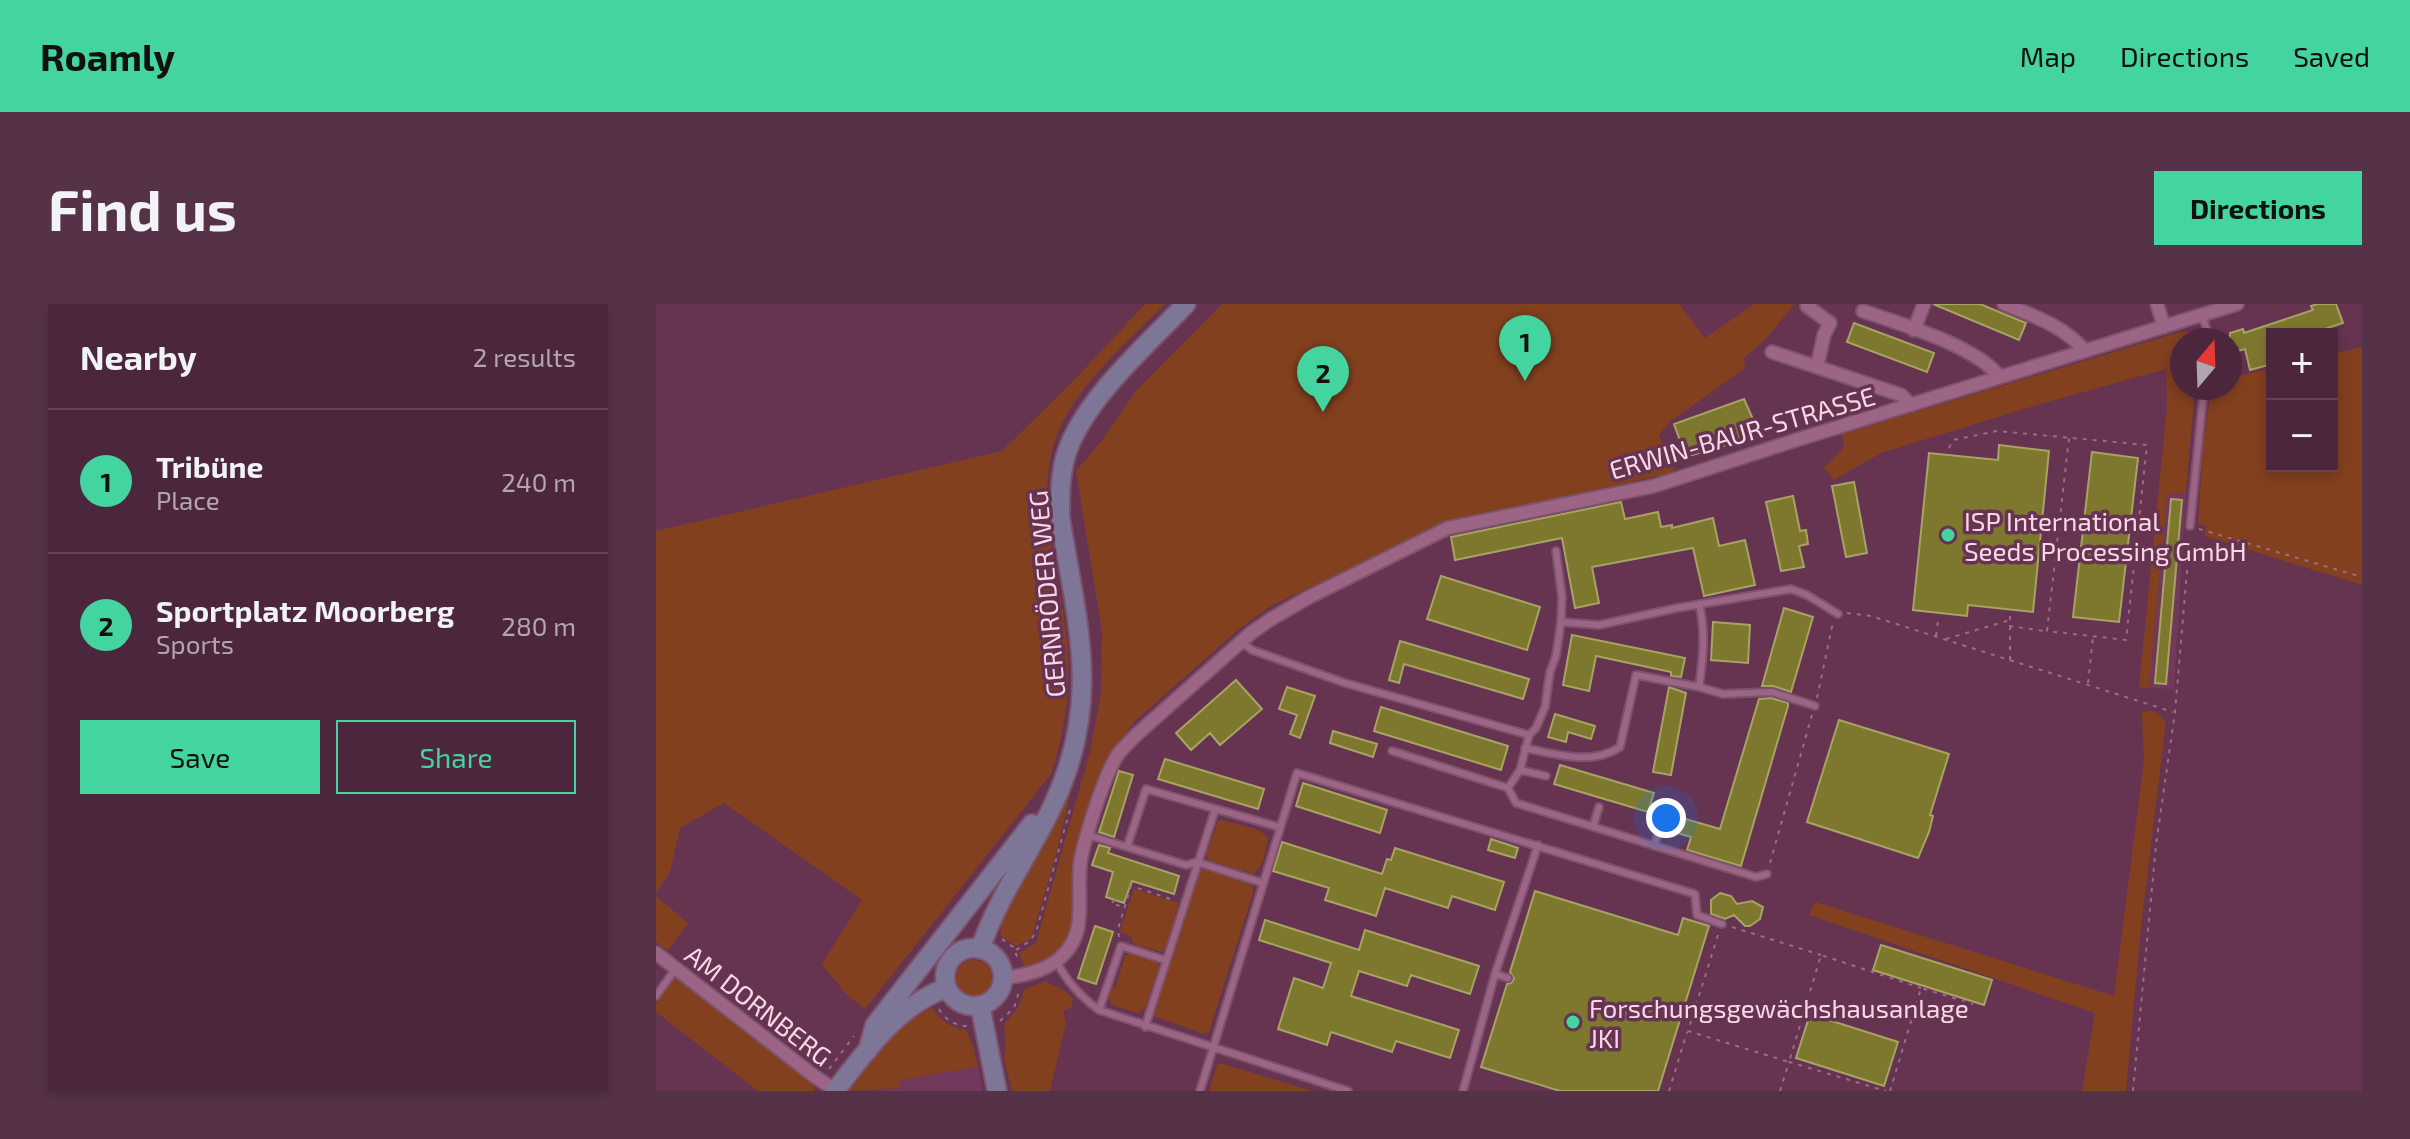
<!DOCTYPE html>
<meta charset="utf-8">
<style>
body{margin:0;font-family:"Exo 2",sans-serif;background:#563248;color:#f1f3f6}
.controls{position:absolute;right:24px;top:24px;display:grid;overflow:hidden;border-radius:0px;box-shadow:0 4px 12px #0003}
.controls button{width:72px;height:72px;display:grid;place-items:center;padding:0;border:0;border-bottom:2px solid #634357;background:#4c263d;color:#f1f3f6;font:40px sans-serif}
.compass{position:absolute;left:1514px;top:24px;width:72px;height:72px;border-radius:50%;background:#4c263d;box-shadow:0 4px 12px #0003;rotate:19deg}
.you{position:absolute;left:1010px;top:514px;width:28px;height:28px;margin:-20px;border:6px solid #fff;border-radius:50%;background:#1a73e8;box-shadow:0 0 0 12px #1a73e833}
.badge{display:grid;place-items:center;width:52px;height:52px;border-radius:50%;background:#43d4a0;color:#111;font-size:26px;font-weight:700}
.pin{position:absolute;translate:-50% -66px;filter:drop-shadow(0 2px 4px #0008)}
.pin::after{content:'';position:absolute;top:42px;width:28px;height:24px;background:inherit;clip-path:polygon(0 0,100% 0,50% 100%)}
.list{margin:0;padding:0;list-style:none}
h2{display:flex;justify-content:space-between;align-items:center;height:104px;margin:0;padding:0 32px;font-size:34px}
h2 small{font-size:26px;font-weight:400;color:#b2a5b0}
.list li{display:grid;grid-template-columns:52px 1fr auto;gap:24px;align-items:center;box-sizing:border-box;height:144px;padding:0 32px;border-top:2px solid #634357}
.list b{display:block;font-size:30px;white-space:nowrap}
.list p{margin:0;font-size:26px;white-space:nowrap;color:#b2a5b0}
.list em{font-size:26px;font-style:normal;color:#b2a5b0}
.actions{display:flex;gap:16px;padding:24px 32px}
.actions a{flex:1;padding:18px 0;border:2px solid #43d4a0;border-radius:0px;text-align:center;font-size:28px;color:#43d4a0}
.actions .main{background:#43d4a0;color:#111}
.map{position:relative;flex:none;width:1706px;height:787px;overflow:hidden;border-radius:0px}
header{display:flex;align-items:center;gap:48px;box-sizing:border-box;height:112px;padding:0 40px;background:#43d4a0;color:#111}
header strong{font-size:38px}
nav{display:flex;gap:44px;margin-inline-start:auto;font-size:28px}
.intro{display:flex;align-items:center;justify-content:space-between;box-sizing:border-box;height:192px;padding:0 48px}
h1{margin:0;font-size:56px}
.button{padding:20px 36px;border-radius:0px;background:#43d4a0;color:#111;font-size:28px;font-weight:700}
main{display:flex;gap:48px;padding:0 48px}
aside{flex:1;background:#4c263d;border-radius:0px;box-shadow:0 4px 12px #0003}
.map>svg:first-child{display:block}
.built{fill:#73395c}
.green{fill:#83401f}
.building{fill:#7e782e;stroke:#a7a364;stroke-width:2}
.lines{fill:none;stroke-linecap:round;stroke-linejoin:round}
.lane-casing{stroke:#7d526c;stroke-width:10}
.street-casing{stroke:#7d526c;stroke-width:16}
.secondary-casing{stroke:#7d526c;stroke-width:22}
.path{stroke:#996d86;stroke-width:2;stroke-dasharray:4 6;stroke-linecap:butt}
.lane{stroke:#9c6585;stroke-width:6}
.street{stroke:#9c6585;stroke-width:12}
.secondary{stroke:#7e7696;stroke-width:18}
.poi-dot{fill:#43d4a0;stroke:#663351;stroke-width:3}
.labels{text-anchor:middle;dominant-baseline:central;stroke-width:7;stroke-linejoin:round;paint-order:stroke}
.street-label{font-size:26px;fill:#f7d7e8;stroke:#663351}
.poi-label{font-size:26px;fill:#f7d7e8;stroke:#663351;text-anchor:start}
</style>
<header>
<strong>Roamly</strong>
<nav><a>Map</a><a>Directions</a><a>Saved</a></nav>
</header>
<div class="intro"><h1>Find us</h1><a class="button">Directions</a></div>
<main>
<aside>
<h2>Nearby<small>2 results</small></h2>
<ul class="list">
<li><span class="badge">1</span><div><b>Tribüne</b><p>Place</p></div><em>240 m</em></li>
<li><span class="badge">2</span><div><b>Sportplatz Moorberg</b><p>Sports</p></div><em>280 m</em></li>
</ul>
<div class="actions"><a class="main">Save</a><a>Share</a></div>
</aside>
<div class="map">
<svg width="1706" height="787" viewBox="0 0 1706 787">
<rect width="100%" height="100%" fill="#663351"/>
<path class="built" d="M1530,188L1518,385L1493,384L1511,191Z
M322,763L326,787H203L243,784V776Z"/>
<path class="green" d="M489,0H509C473,37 424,78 403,126C374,193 408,279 412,349C414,391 408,430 395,470L209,705L189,689L166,660L206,596L68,499L24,524L14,568L0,589V227L346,147L420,74Z
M566,0H1023L1049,34L1098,0H1138L1111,34L1088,54L1089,64L1015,117L1003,131L1019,168L779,223L615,302L583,325L479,417L451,453L432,507L421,550L415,624L411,636L398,652L386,659L368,662L363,649L380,639L434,448L445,389L446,328L420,167L447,135L480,87Z
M1524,28H1533L1540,32L1541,36H1526V84H1539L1530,188L1511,191L1493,384L1483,383L1511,103L1510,65L1388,99L1225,149L1178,176L1168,164L1188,143L1186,130Z
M1706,43V281L1548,232L1551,222L1542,220L1547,142L1555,84H1574V74L1616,64V162H1676V50Z
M1498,407L1510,417L1485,623L1470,787H1426L1439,709L1153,611L1159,598L1458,692L1488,456L1486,408Z
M420,465L401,547L378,626L374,636L359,642L344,631L347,615Z
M566,516L603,526L612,534C609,547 608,563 597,570L552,556L550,551L562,517Z
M547,565L592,578L596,582L597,589L553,728L548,730L498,712L542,569Z
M478,585L523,599L509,645L505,648L477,640L475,632L464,628Z
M0,592L32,619L12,647L0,638Z
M477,648L499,655L503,662L489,705L482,709L456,701L452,693L455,683L459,684L469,652Z
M300 674a18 18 0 1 1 36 0a18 18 0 1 1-36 0Z
M20,671L159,781L158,787H102L0,708V700Z
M389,677L410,688L417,695L415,704L407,706L410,719L394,787H356L348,756L350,738L348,720L362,704L368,686Z
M276,704C285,717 294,723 310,726L317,742L322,763L243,776L244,784L190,787C215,755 238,720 276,704Z
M564,759L656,787H553L561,761Z"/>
<path class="building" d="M1277,0H1324L1370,19L1363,36Z
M1661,0H1680L1687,19L1654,30L1651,26L1638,30H1616V60L1594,66L1589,45L1574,49V29L1587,25L1588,29L1657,6L1655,2Z
M1198,19L1278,49L1271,68L1191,38Z
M1088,95L1104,131L1019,156L1016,145L1026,142L1018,120Z
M1343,141L1393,147L1377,308L1312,301L1311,312L1257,306L1273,149L1342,156Z
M1436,148L1482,154L1463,318L1417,313Z
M1198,178L1211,249L1190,253L1176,182Z
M1137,192L1144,227L1150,226L1152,240L1143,242L1148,263L1125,267L1110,198Z
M1515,195L1526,196L1510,380L1499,379Z
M965,198L969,215L1002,208L1005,223L1016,221V224L1057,214L1063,242L1089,236L1099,281L1048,292L1037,244L936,263L943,299L919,304L906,234L799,256L795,233Z
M785,272L884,303L871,346L771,315Z
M1128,304L1157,313L1135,388L1117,382H1106Z
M1057,318L1094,321L1092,359L1055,356Z
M916,331L1029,354L1025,373L1015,372V368L940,352L933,387L907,381Z
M744,337L873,375L867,395L748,360L743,379L733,376Z
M580,376L606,405L564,441L554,429L535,446L520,429Z
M631,383L659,392L644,434L634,430L641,411L623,405Z
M1013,383L1030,389L1015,471L997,468Z
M1115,394L1132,399V402L1085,562L1031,546L1035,533L1015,527L1019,512L1064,525L1103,395Z
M725,403L852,442L845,466L718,427Z
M899,410L939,422L935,435L912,428L910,438L892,433Z
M1183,416L1293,450L1274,511L1277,512L1273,528L1262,554L1151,518Z
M677,427L721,440L717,453L674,439Z
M509,455L608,485L602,505L502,475Z
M904,461L998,489L992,508L898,480Z
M463,467L477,471L458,533L443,528Z
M647,479L731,506L724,529L640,502Z
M835,535L862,544L859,554L832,546Z
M626,538L726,570L731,555L735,556L739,544L848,578L839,606L796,592L792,604L729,584L720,612L669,596L673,584L617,567Z
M443,541L454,544L452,549L523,572L518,590L476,577L468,599L450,593L457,568L436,561Z
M879,587L1022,631L1027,614L1053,622L1002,787H904L825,763L851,680L855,679L858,675L854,668Z
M1064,589L1075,592L1081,600L1096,597L1107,603L1104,615L1094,622H1089L1078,611L1069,615L1055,610V596Z
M609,616L703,646L709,626L823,662L814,690L755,671L751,682L703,667L695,692L803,726L794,754L740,737L736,748L675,728L671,741L622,725L638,674L667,684L675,659L603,636Z
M439,622L457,628L440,680L422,674Z
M1225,641L1336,676L1328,701L1217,666Z
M1154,710L1242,738L1228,782L1140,754Z"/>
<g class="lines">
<defs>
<path id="lane" d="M1546,12L1552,28V36
M1534,222L1548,84
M900,247L906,293L905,318L943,321L1021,304L1135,285L1151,291L1182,310
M585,338L596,346L689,379L873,431L880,424L889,403L894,368L900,352L905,318
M1043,383L1067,390L1116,388L1159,402
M869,444C900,450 936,462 964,443L980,371L1043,383C1047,355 1050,328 1043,300
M736,447L852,484L864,466L873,431
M864,466L890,472
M852,484L860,499L1100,573L1111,570
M937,523L943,503
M432,531L471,543L490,485L623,523
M998,542L1010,505
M471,543L530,561L541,558L607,579
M401,658C411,678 425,693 443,706L692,787
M852,674L839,670L882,541
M0,692L20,664
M443,706L465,642L509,656
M489,723L559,506
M544,787L641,469L1039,590L1041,611L1066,620
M807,787L839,670"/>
<path id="street" d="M1348,0C1378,12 1408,22 1429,47
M1501,0L1508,23
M1151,2L1174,19L1168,31L1161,63
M1207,7C1247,21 1318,41 1344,73
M1258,26L1268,0
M1116,48L1245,91L1255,101
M0,649L158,772L179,786
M346,674C380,671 414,660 422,623C426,600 421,577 425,554C430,530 449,468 463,449C468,443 474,437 480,431L595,329L615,315L653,293L792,224L998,182L1140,136L1581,0"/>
<path id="secondary" d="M289 673a29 29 0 1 1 58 0a29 29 0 1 1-58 0Z
M324,645C343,591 374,550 398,499C446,396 421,319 404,213C404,192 404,171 410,151C427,96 491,41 530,0
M324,701L341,787
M212,746L219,721L376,520
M179,787C210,747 241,702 290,684"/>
</defs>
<use href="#lane" class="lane-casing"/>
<use href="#street" class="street-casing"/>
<use href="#secondary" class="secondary-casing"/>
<path class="path" d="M1293,144L1297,136L1341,127L1491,141L1470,336L1391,327L1413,134
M1543,225L1706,273
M1191,309L1215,312L1517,408
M1353,322L1389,327
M1280,332L1282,317
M1290,335L1354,316
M1354,356V306
M1432,379L1437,333
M1161,394L1177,318
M1114,559L1156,411
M459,596L455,599L467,603
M1076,623L1165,651
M1062,631L1032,727L1133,758L1165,651L1265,684
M463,633L462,625L475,582L518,596
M346,635L357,643L363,657
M360,646L374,637L380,628L415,502
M283,705C289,716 301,723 314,722
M344,717L358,704L364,684
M173,765L198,732
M1013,787L1031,728
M1124,787L1133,758L1230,787
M1234,787L1265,684L1317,700
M1477,787L1500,541L1519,408L1534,231"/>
<use href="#lane" class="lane"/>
<use href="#street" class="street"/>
<use href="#secondary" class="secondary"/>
</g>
<g class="poi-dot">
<circle cx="1292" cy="231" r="8"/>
<circle cx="917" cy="718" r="8"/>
</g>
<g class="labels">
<g class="street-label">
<text transform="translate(1086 128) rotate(-16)">ERWIN-BAUR-STRASSE</text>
<text transform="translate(390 290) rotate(-95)">GERNRÖDER WEG</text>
<text transform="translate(103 701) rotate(38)">AM DORNBERG</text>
</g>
<g class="poi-label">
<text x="1308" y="216">ISP International<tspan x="1308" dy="30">Seeds Processing GmbH</tspan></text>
<text x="933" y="703">Forschungsgewächshausanlage<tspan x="933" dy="30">JKI</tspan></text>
</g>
</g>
</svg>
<div class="controls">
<button>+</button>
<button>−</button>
</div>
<svg class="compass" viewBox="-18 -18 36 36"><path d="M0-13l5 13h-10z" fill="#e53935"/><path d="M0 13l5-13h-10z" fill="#b2a5b0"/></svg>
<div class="you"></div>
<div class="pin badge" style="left:869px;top:77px">1</div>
<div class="pin badge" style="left:667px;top:108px">2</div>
</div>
</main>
